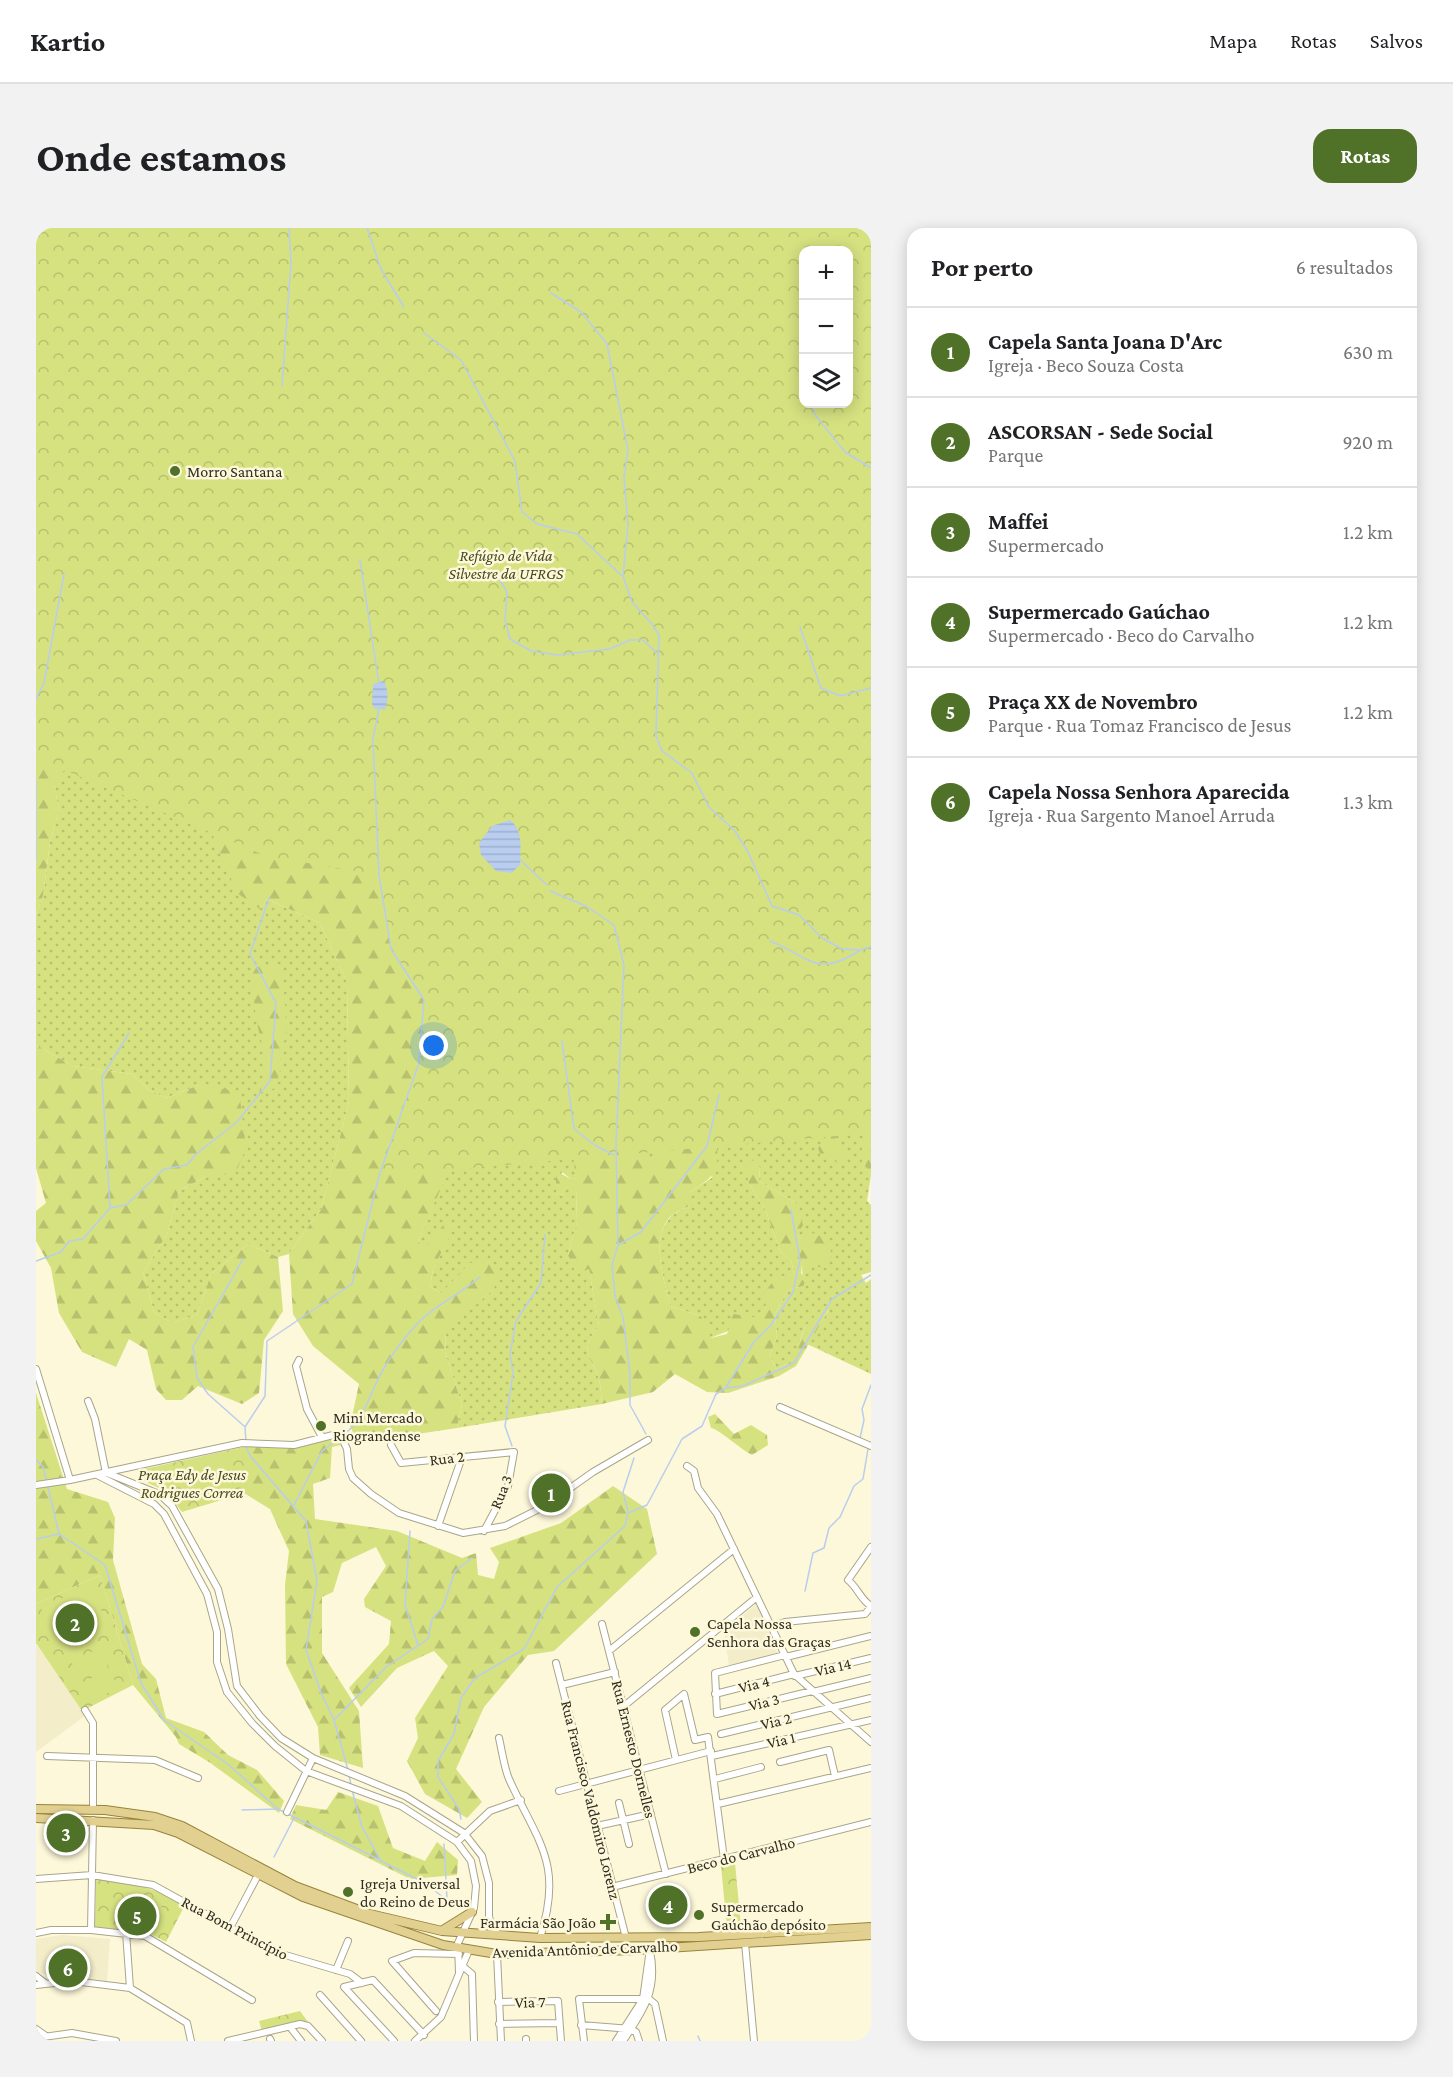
<!DOCTYPE html>
<html lang="pt">
<meta charset="utf-8">
<style>
body{margin:0;font-family:"Crimson Pro",serif;background:#f2f2f2;color:#202124}
.controls{position:absolute;right:18px;top:18px;display:grid;overflow:hidden;border-radius:12px;box-shadow:0 3px 15px #0003}
.controls button{width:54px;height:54px;display:grid;place-items:center;padding:0;border:0;border-bottom:2px solid #e0e0e0;background:#fff;color:#202124;font:30px sans-serif}
.you{position:absolute;left:398px;top:818px;width:21px;height:21px;margin:-15px;border:4px solid #fff;border-radius:50%;background:#1a73e8;box-shadow:0 0 0 9px #1a73e833}
.badge{display:grid;place-items:center;width:39px;height:39px;border-radius:50%;background:#507128;color:#fff;font-size:20px;font-weight:700}
.pin{position:absolute;translate:-50% -50%;border:3px solid #fff;box-shadow:0 2px 6px #0006}
.list{margin:0;padding:0;list-style:none}
h2{display:flex;justify-content:space-between;align-items:center;height:78px;margin:0;padding:0 24px;font-size:26px}
h2 small{font-size:20px;font-weight:400;color:#757577}
.list li{display:grid;grid-template-columns:39px 1fr auto;gap:18px;align-items:center;box-sizing:border-box;height:90px;padding:0 24px;border-top:2px solid #e0e0e0}
.list b{display:block;font-size:22px;white-space:nowrap}
.list p{margin:0;font-size:20px;white-space:nowrap;color:#757577}
.list em{font-size:20px;font-style:normal;color:#757577}
.icon{flex:none;width:33px;height:33px;fill:none;stroke:currentColor;stroke-width:2;stroke-linecap:round;stroke-linejoin:round}
.map{position:relative;flex:none;width:835px;height:1813px;overflow:hidden;border-radius:18px}
header{display:flex;align-items:center;gap:36px;box-sizing:border-box;height:84px;padding:0 30px;background:#fff;border-bottom:2px solid #e0e0e0}
header strong{font-size:28px}
nav{display:flex;gap:33px;margin-inline-start:auto;font-size:21px}
.intro{display:flex;align-items:center;justify-content:space-between;box-sizing:border-box;height:144px;padding:0 36px}
h1{margin:0;font-size:42px}
.button{padding:15px 27px;border-radius:18px;background:#507128;color:#fff;font-size:21px;font-weight:700}
main{display:flex;gap:36px;padding:0 36px}
aside{flex:1;background:#fff;border-radius:18px;box-shadow:0 3px 15px #0003}
.map>svg:first-child{display:block}
.built{fill:#f3edc9}
.grass{fill:url(#grass-dots);fill-rule:evenodd}
.forest{fill:url(#forest-firs)}
.park{fill:url(#park-crowns);fill-rule:evenodd}
.pitch{fill:#d6e180}
.water{fill:url(#water-rules)}
.lines{fill:none;stroke-linecap:round;stroke-linejoin:round}
.stream{stroke:#b9cdef;stroke-width:1.5}
.minor-casing{stroke:#a9a589;stroke-width:8}
.major-casing{stroke:#97833b;stroke-width:10}
.minor{stroke:#fff;stroke-width:6}
.major{stroke:#e2d091;stroke-width:8}
.poi-dot{fill:#507128;stroke:#fdf8da;stroke-width:2}
.labels{text-anchor:middle;dominant-baseline:central;stroke-width:5;stroke-linejoin:round;paint-order:stroke}
.poi-label{font-size:16px;fill:#2f2d22;stroke:#fdf8da;text-anchor:start}
.park-label{font-size:16px;font-style:italic;fill:#454a1f;stroke:#fdf8da}
.street-label{font-size:16px;fill:#2f2d22;stroke:#fdf8da}
</style>
<header>
<strong>Kartio</strong>
<nav><a>Mapa</a><a>Rotas</a><a>Salvos</a></nav>
</header>
<div class="intro"><h1>Onde estamos</h1><a class="button">Rotas</a></div>
<main>
<div class="map">
<svg width="835" height="1813" viewBox="0 0 835 1813">
<defs>
<pattern id="grass-dots" width="8" height="8" patternUnits="userSpaceOnUse" patternTransform="scale(1.5)"><rect width="8" height="8" fill="#d6e180"/><path d="M2 2h.1M6 6h.1" fill="none" stroke="#b8c16e" stroke-width="1.8" stroke-linecap="round"/></pattern>
<pattern id="forest-firs" width="22" height="20" patternUnits="userSpaceOnUse" patternTransform="scale(1.5)"><rect width="22" height="20" fill="#d6e180"/><path d="M5 1l3.5 6h-7zM16 11l3.5 6h-7z" fill="#b8c16e"/></pattern>
<pattern id="park-crowns" width="20" height="18" patternUnits="userSpaceOnUse" patternTransform="scale(1.5)"><rect width="20" height="18" fill="#d6e180"/><path d="M2 6a3 3 0 1 1 6 0M12 15a3 3 0 1 1 6 0" fill="none" stroke="#b8c16e"/></pattern>
<pattern id="water-rules" width="6" height="5" patternUnits="userSpaceOnUse" patternTransform="scale(1.5)"><rect width="6" height="5" fill="#b9cdef"/><path d="M0 2.5h6" fill="none" stroke="#9fb0cd"/></pattern>
</defs>
<rect width="100%" height="100%" fill="#fdf8da"/>
<path class="built" d="M720,1376L742,1426L693,1438L688,1403Z
M0,1415L49,1488L0,1524Z
M26,1707L74,1711L71,1753L39,1749V1731L21,1730L15,1748L0,1744V1711Z"/>
<path class="grass" d="M0,0H835V918L831,913L826,932L835,947L831,973L835,977V1044L825,1047L830,1055L835,1051V1146L771,1116L793,1082C786,1086 773,1093 769,1100C757,1121 773,1128 740,1141L734,1127L741,1108L739,1086L752,1062L767,1058L765,1011L760,1008V975L723,953L724,939L713,956L729,981L745,1025L755,1032L758,1046L730,1078L723,1091L674,1110L665,1088L634,1078C629,1053 614,1013 633,991C637,985 647,981 653,978V965L677,949L613,931V925L538,931L541,950L535,951L526,944L520,965L527,967L530,957L540,958L541,994L532,1027L553,1041L563,1098C542,1123 555,1127 563,1151C565,1159 565,1168 566,1176L421,1200L426,1177L409,1124L410,1102L458,1061L405,1065L394,1059L397,1041L418,997L411,993L388,1023L382,1013L412,942L388,772L230,628L224,681L231,671L284,695L311,754L313,874L285,981L253,1026L242,1029L212,1016L175,1046L161,1087L136,1095L118,1084L107,1045L131,1006L143,963L171,948L163,857L130,870L113,862L96,846L37,838L0,817V686L7,668L14,614L23,582L18,557ZM768,22H812V176H768Z"/>
<path class="forest" d="M0,496L33,535L18,557L23,582L14,614L7,668L0,686Z
M338,496L420,925L382,1013L388,1022L411,992L419,997L397,1041L394,1059L405,1065L434,1035L452,1033L463,1044L458,1061L410,1103L409,1124L426,1177L421,1200L322,1215L314,1198L323,1156L277,1118L257,1086L253,1026L285,981L313,874L311,754L284,695L231,671L224,681L201,665L175,603Z
M220,739H242L247,747L251,811L245,815L244,842L240,860L232,862L222,870L231,835L220,792L215,741Z
M0,817L37,838L96,846L113,862L130,870L163,857L201,863L204,871L210,920L200,944L171,948L143,963L131,1006L107,1045L118,1084L136,1095L161,1087L175,1046L212,1016L242,1029L247,1083L228,1112L223,1165L206,1176L162,1158L146,1172H130L120,1161L111,1122L93,1111L80,1139L46,1124L23,1085L15,1040L0,1013V983L10,975L0,940Z
M613,893V931L621,932L640,904L681,915C683,946 677,949 653,965V978C647,981 637,985 633,990C614,1013 629,1053 634,1078L665,1088L675,1110L691,1106L697,1086L723,1090L730,1078L726,1067L741,1049L758,1046L755,1032L745,1025L729,981L713,956L709,936L718,932L724,939L723,953L760,975L767,997L760,1008L765,1011L774,1004L791,1011L796,1027L791,1040L766,1037L765,1045L770,1052L767,1058L752,1062L739,1086L741,1108L734,1127L740,1141C769,1130 758,1122 769,1100C773,1092 783,1085 789,1078L793,1081L760,1138L743,1148L692,1165L671,1164L639,1146L617,1164L566,1176C565,1168 565,1159 563,1151C555,1127 542,1123 563,1098L553,1041L540,1045L532,1027L541,994L540,959L530,958L527,967L520,965V943L535,951L540,950L535,913Z
M799,896L800,914L808,920L810,931L804,935L785,929L782,920L789,912L791,897Z
M831,913L835,918V947L826,933V915Z
M0,1165L31,1261L72,1274L79,1290L77,1332L106,1436L120,1451L130,1490L168,1504L192,1527L221,1542L248,1573L243,1585L173,1534L143,1516L140,1509L97,1457L64,1347L0,1376Z
M679,1186L698,1206L715,1197L731,1207L732,1217L716,1227C706,1222 681,1200 675,1200L672,1189Z
M299,1210L305,1217L296,1219L294,1250L277,1256L279,1291L361,1303L426,1330L440,1325L442,1347L458,1351L463,1334L454,1320L525,1295L577,1258L611,1281L621,1326L518,1423L492,1427L448,1479L420,1541L446,1574L431,1590L389,1566L371,1533L382,1510L379,1490L412,1438L398,1423L361,1440L325,1479L313,1460L353,1416L355,1393L329,1379L328,1371L350,1338L340,1319L306,1335L297,1364L286,1369V1425L323,1483L327,1540L284,1527L282,1499L250,1436L249,1357L253,1323L234,1281L208,1265L165,1278L212,1218L262,1219L285,1211Z
M302,1564L342,1578L357,1620L389,1633L401,1614L422,1632L421,1647L374,1651L254,1591L260,1577L290,1582Z"/>
<path class="park" d="M0,0H835V905L343,948L383,835L388,772L355,721L343,647L230,628L0,530ZM768,22H812V176H768Z
M212,1218L208,1265L146,1284L130,1263L105,1252L104,1246L108,1241Z
M64,1347L97,1457L46,1483L0,1415V1376Z
M699,1635L705,1699L691,1700L685,1638Z
M60,1651C93,1655 120,1659 149,1677L130,1714L110,1704L59,1699Z
M264,1783L275,1798L262,1793L226,1803L223,1793Z"/>
<path class="pitch" d="M179,1228L183,1244L157,1250L154,1234Z
M54,1358L68,1389L19,1411L5,1380Z
M64,1420L72,1439L44,1452L35,1433Z
M74,1442L82,1460L53,1474L45,1455Z
M93,1669L129,1680L122,1706L85,1694Z"/>
<path class="water" d="M348,453C352,462 353,471 349,481H339L336,476L337,456Z
M474,592C488,603 484,620 484,637L475,645L460,643L445,627L443,615L456,598Z"/>
<g class="lines">
<path class="stream" d="M331,0L345,41L368,79
M515,65L545,84L571,116L592,222L588,249L592,297L587,348L596,374L616,396L623,407L620,508L626,523L656,545L673,579L699,603L712,624L736,678L763,687L786,710L806,721L824,722L835,719
M388,105L425,132L479,233L486,284L501,296L541,306L585,347
M764,148L768,158
M246,158L255,34L253,0
M775,176L780,188L809,224L835,240
M324,332L343,456
M422,346H445L464,352L471,364L469,391L474,411L495,423L521,427L574,421L594,412H607L622,426
M764,399L785,460L804,468L835,460
M0,471L8,455L28,346
M0,553V633
M483,631L511,657
M514,663L550,678L578,697L588,737L580,917L582,1017L576,1037L579,1068L587,1089L594,1146V1177L610,1206
M734,713C772,727 778,751 823,723
M526,813L538,901L560,918L578,927
M74,979L66,849L93,805
M582,1017L605,1004L671,918L683,867
M207,1031L157,1119L161,1150L172,1166L208,1198
M0,1033L25,1024L33,1013L47,1011L74,980L90,977L128,941L151,937L160,926L201,894L234,853L240,775L214,726L233,670
M690,1159L718,1114L735,1097L757,1064L764,1032L755,982
M307,1207C331,1190 334,1161 350,1137C358,1123 370,1108 381,1096C399,1076 424,1067 444,1049
M824,1210L828,1192L826,1181L835,1157
M210,1214L209,1199L229,1168L231,1113L316,1056L343,948L383,835L388,772L355,721L343,647L337,511L343,481
M476,1218L469,1198L477,1145L474,1126L480,1093L505,1055L509,1007
M210,1219L215,1229L270,1293L281,1353L270,1422L286,1467L298,1492L312,1542
M0,1232L7,1239L11,1254
M12,1259L23,1306L69,1337L105,1455L128,1492L193,1537L242,1581L344,1632
M258,1277L286,1223L303,1210
M592,1284L587,1264L598,1230
M374,1303L369,1377L382,1417
M0,1311L23,1306
M769,1363L777,1325L788,1320L793,1300L804,1289L818,1258L827,1251L832,1221
M298,1492L350,1439L392,1411L396,1391L407,1379L419,1343L436,1330
M313,1547L315,1557
M316,1562L326,1599L345,1633L389,1655L422,1681
M206,1582L241,1581
M425,1591L423,1581L402,1549V1533L418,1506L425,1470L439,1450L488,1421L521,1359L589,1298L592,1285L611,1277L646,1211L666,1198L680,1166L690,1160L707,1158L758,1135L796,1071L835,1047
M408,1616L411,1671
M238,1629L258,1590
M662,1808L664,1813"/>
<defs>
<path id="minor" d="M263,1132L260,1138L271,1181L286,1209
M0,1141L34,1252
M52,1173L59,1191L70,1245
M744,1179L835,1218
M355,1217L365,1235L478,1224L472,1258L448,1303
M651,1238L658,1243L662,1260L681,1286L758,1446L835,1514
M71,1245L123,1266L136,1278L182,1361L192,1401L201,1458L224,1488L245,1510L277,1530L369,1568L428,1605L446,1628L453,1655V1688L455,1697L462,1706
M61,1247L118,1276L128,1286L171,1366L181,1404V1434L191,1464L216,1495L239,1518L270,1543L365,1578L421,1614L435,1633L440,1658L438,1680L422,1715L423,1745
M0,1257L34,1252L206,1215L258,1217L301,1206L305,1208L311,1221L313,1241L317,1250L335,1266L363,1285L427,1305L469,1298L509,1278L557,1244L612,1212
M402,1298L426,1229
M835,1319L812,1352C822,1360 824,1371 835,1378
M566,1396L630,1646
M735,1399L749,1394L829,1386L835,1379
M573,1423L698,1321
M749,1427L679,1445L681,1486L776,1463
M750,1429L835,1408
M520,1435L590,1710
M759,1448L835,1430
M526,1457L579,1444
M777,1464L835,1450
M679,1466L758,1446
M588,1478L721,1369
M49,1482L57,1495V1581
M685,1506L835,1470
M463,1510C466,1523 468,1539 473,1551C502,1615 528,1635 504,1710
M11,1528L119,1532L162,1550
M676,1528L835,1492
M640,1532L629,1482L648,1466L659,1512L672,1509L688,1631
M744,1534L793,1522L799,1548
M679,1551L725,1539
M523,1563L675,1523
M583,1575L593,1616
M682,1576L835,1540
M251,1584L277,1530
M561,1598L615,1586
M421,1614L454,1583L485,1572
M0,1651L56,1647L117,1657L239,1724L314,1746L326,1755
M576,1659L835,1594
M194,1700L222,1647
M55,1702L57,1592
M90,1704L94,1760
M0,1705L15,1702H55L109,1708L216,1772
M709,1715L718,1813
M461,1726L465,1813
M424,1736L436,1746L438,1813
M300,1742L312,1713
M0,1748L9,1755
M0,1757L37,1753L94,1760L151,1795L155,1813
M284,1767L325,1813
M462,1774L522,1773L525,1813
M400,1783L356,1733L378,1725L423,1726
M463,1796L522,1795
M545,1797L595,1801L600,1804L603,1813
M254,1799L265,1813
M0,1801L10,1808
M0,1810L36,1805L80,1813
M234,1811L235,1813
M490,1811V1813
M192,1813L264,1796L272,1798L286,1813
M358,1813L308,1759L337,1752L388,1807
M379,1813L405,1789L433,1722
M548,1813L543,1771H613L619,1776L627,1813
M580,1813L607,1771L614,1721
M587,1813C608,1782 622,1761 614,1723"/>
<path id="major" d="M0,1581L69,1582L119,1589L146,1598L259,1658L334,1686L406,1703L504,1710L663,1709L835,1699
M0,1590L118,1597L142,1605L267,1669L407,1717L461,1726L600,1722L835,1707
M407,1702L436,1684"/>
</defs>
<use href="#minor" class="minor-casing"/>
<use href="#major" class="major-casing"/>
<use href="#minor" class="minor"/>
<use href="#major" class="major"/>
</g>
<g class="poi-dot">
<circle cx="139" cy="243" r="6"/>
<circle cx="285" cy="1198" r="6"/>
<circle cx="659" cy="1404" r="6"/>
<circle cx="312" cy="1664" r="6"/>
<circle cx="663" cy="1687" r="6"/>
<path d="M569 1685h6v6h6v6h-6v6h-6v-6h-6v-6h6z"/>
</g>
<g class="labels">
<g class="poi-label">
<text x="151" y="243">Morro Santana</text>
<text x="297" y="1189">Mini Mercado<tspan x="297" dy="18">Riograndense</tspan></text>
<text x="671" y="1395">Capela Nossa<tspan x="671" dy="18">Senhora das Graças</tspan></text>
<text x="324" y="1655">Igreja Universal<tspan x="324" dy="18">do Reino de Deus</tspan></text>
<text x="675" y="1678">Supermercado<tspan x="675" dy="18">Gaúchão depósito</tspan></text>
<text x="560" y="1694" text-anchor="end">Farmácia São João</text>
</g>
<g class="park-label">
<text x="470" y="327">Refúgio de Vida<tspan x="470" dy="18">Silvestre da UFRGS</tspan></text>
<text x="156" y="1246">Praça Edy de Jesus<tspan x="156" dy="18">Rodrigues Correa</tspan></text>
</g>
<g class="street-label">
<text transform="translate(411 1230) rotate(-7)">Rua 2</text>
<text transform="translate(465 1264) rotate(-68)">Rua 3</text>
<text transform="translate(797 1439) rotate(-13)">Via 14</text>
<text transform="translate(718 1456) rotate(-14)">Via 4</text>
<text transform="translate(728 1474) rotate(-14)">Via 3</text>
<text transform="translate(740 1493) rotate(-13)">Via 2</text>
<text transform="translate(745 1512) rotate(-13)">Via 1</text>
<text transform="translate(598 1521) rotate(76)">Rua Ernesto Dornelles</text>
<text transform="translate(555 1572) rotate(76)">Rua Francisco Valdomiro Lorenz</text>
<text transform="translate(705 1627) rotate(-14)">Beco do Carvalho</text>
<text transform="translate(199 1700) rotate(28)">Rua Bom Princípio</text>
<text transform="translate(549 1721) rotate(-2)">Avenida Antônio de Carvalho</text>
<text transform="translate(494 1774) rotate(-1)">Via 7</text>
</g>
</g>
</svg>
<div class="controls">
<button>+</button>
<button>−</button>
<button><svg class="icon" aria-label="layers" viewBox="0 0 24 24"><path d="M12 4l9 5-9 5-9-5zM3 14l9 5 9-5"/></svg></button>
</div>
<div class="you"></div>
<div class="pin badge" style="left:515px;top:1265px">1</div>
<div class="pin badge" style="left:39px;top:1395px">2</div>
<div class="pin badge" style="left:30px;top:1605px">3</div>
<div class="pin badge" style="left:632px;top:1677px">4</div>
<div class="pin badge" style="left:101px;top:1688px">5</div>
<div class="pin badge" style="left:32px;top:1740px">6</div>
</div>
<aside>
<h2>Por perto<small>6 resultados</small></h2>
<ul class="list">
<li><span class="badge">1</span><div><b>Capela Santa Joana D'Arc</b><p>Igreja · Beco Souza Costa</p></div><em>630 m</em></li>
<li><span class="badge">2</span><div><b>ASCORSAN - Sede Social</b><p>Parque</p></div><em>920 m</em></li>
<li><span class="badge">3</span><div><b>Maffei</b><p>Supermercado</p></div><em>1.2 km</em></li>
<li><span class="badge">4</span><div><b>Supermercado Gaúchao</b><p>Supermercado · Beco do Carvalho</p></div><em>1.2 km</em></li>
<li><span class="badge">5</span><div><b>Praça XX de Novembro</b><p>Parque · Rua Tomaz Francisco de Jesus</p></div><em>1.2 km</em></li>
<li><span class="badge">6</span><div><b>Capela Nossa Senhora Aparecida</b><p>Igreja · Rua Sargento Manoel Arruda</p></div><em>1.3 km</em></li>
</ul>
</aside>
</main>
